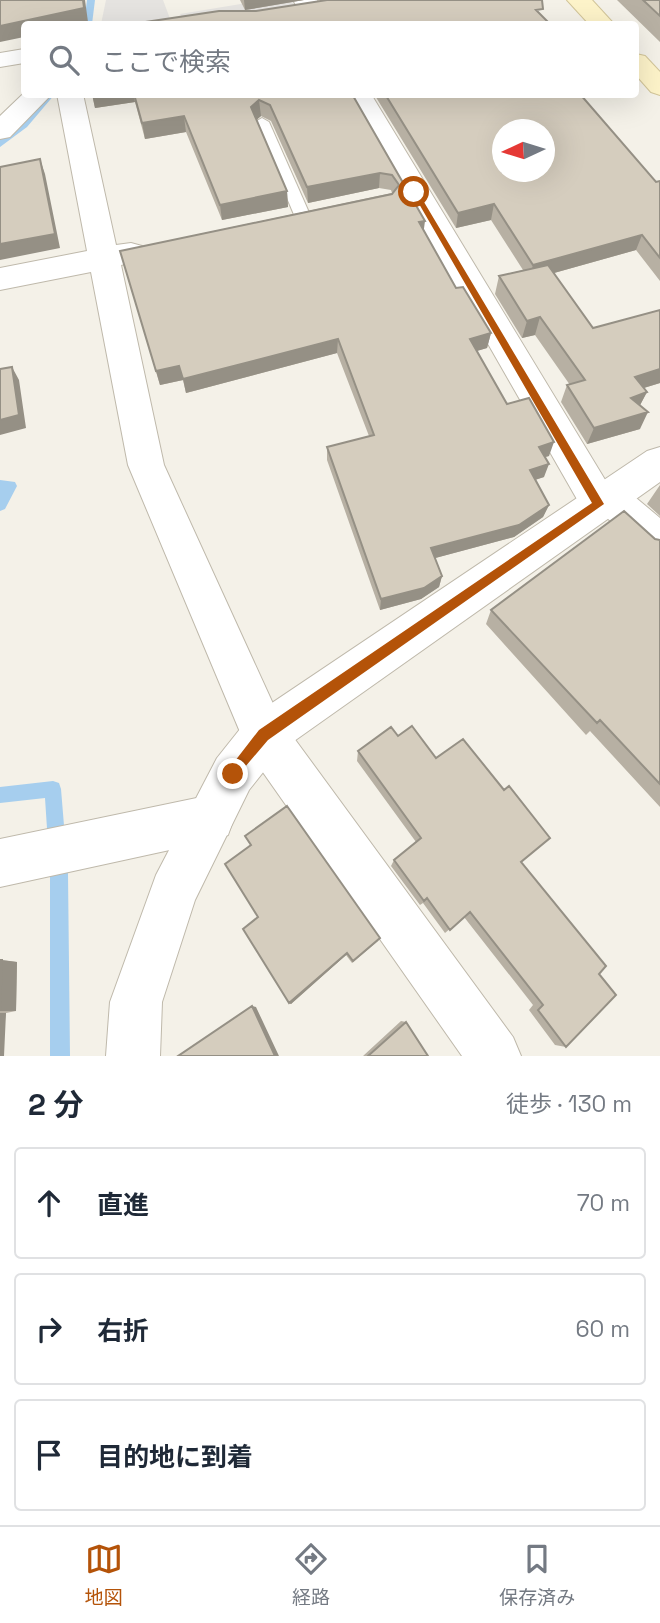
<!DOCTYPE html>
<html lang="ja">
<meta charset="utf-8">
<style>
body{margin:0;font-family:"Space Grotesk","Noto Sans JP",sans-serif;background:#f2f2f3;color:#1f2937}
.compass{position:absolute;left:492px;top:119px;width:63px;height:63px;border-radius:50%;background:#fff;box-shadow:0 7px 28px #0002;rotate:266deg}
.stop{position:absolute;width:21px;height:21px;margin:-16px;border:5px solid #b45309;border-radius:50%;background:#fff}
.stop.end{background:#b45309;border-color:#fff;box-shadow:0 2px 7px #0008}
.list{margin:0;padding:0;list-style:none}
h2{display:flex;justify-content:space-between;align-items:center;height:91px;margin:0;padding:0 28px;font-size:30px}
h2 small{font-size:23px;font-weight:400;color:#747a83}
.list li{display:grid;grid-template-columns:46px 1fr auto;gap:21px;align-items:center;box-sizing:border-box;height:112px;margin:0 14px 14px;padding:0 14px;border:2px solid #e0e1e3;border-radius:7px}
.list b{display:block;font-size:26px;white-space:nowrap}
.list em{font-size:23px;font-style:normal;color:#747a83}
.icon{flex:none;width:38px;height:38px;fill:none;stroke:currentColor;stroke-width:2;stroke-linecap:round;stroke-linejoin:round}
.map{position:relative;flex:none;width:660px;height:1056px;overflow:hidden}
.search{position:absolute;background:#fff;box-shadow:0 7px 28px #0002;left:21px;right:21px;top:21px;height:77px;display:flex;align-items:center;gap:18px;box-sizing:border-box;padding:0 24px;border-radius:7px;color:#747a83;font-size:26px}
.sheet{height:469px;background:#fff}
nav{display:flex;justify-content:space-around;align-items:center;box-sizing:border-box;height:98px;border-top:2px solid #e0e1e3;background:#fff;font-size:19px;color:#747a83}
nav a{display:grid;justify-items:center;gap:4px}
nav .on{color:#b45309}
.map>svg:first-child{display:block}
.parking{fill:#e5e3e0}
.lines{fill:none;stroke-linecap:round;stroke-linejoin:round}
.stream{fill:#a6ceee;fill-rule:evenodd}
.service-casing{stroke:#bfb9ab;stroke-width:2}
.minor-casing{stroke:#bfb9ab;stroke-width:2}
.tertiary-casing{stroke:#bfb9ab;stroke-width:2}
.secondary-casing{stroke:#d2c599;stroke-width:2}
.service{fill:#fff;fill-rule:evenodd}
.minor{fill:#fff;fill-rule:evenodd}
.tertiary{fill:#fff;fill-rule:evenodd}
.secondary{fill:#fdf3c9;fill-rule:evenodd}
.wall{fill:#b7b0a3}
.shaded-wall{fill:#959085}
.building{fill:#d5cdbe;stroke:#959085;stroke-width:2;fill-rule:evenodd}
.route{fill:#b45309}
</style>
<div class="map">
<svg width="660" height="1056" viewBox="0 0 660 1056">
<rect width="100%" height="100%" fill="#f4f1e8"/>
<path class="parking" d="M106,0H163L172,24H101Z
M265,0H295L298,6L186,24L180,14Z"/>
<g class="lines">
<path class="stream" d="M87,0H95L92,24H84Z
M45,94H55L27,127L0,147V139L21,123Z
M0,480L15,482L17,486L5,509L0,511Z
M53,781L59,783L61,789L68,874L70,1056H50V874L45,798L0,803V787Z"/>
<defs>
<path id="service" d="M262,118L269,122L311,217L309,221L303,222L295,217L255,122Z"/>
<path id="minor" d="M293,0H317L331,24H307Z
M24,49V63L0,67V53Z
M24,93L52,94L10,137L0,139V116Z
M57,94H83L116,245L131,243L142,246L146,253L142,260L121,265L164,465L280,719L513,1037L521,1056H462L248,751L128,465L91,272L0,290V268L87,251Z
M345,94H371L607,483L623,487L660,518V558L646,553L606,517L599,520L586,515Z
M211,795L228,801L234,818L228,835L211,841L0,887V839Z"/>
<path id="tertiary" d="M660,447V482L280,751L249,790L195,900L162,1002L160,1056H106L110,1002L156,875L217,758L248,719L647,451Z"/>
<path id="secondary" d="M567,0H592L614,24H589Z
M636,54L645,56L660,72V95L651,92L636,75Z"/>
</defs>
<use href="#service" class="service-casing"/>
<use href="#minor" class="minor-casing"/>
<use href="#tertiary" class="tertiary-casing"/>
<use href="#secondary" class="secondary-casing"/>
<use href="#service" class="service"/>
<use href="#minor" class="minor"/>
<use href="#tertiary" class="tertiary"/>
<use href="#secondary" class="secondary"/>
</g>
<path class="wall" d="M240,0H304L245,10Z
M617,0H660V42Z
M92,94H352L424,231L456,288L491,333L487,348L476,351L507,404L549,456L545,457L544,477L535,480L549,505L543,517L514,537L435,558L442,576L439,587L421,599L380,610L327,460V447L369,436L337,353L186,393L183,380L160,385L120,251L392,193L391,190L379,188L308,203L271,121L261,116L256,120L287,191L288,207L222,220L186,132L145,139L135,102L95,108Z
M374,94H580L656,182L660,181V281L636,250L554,273L593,328L660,383L644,388L647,392L640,405V429L587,444L561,402L567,385H570L535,335L522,338L495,294L499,276L523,270L491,220L456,228Z
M660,485V516L647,504Z
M655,539L660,540V807L590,731L586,735L486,624L491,610Z
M398,736L436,758L521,862L599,974L566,1047L555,1045L529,1010L533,1005L464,917L445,933L423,903L420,905L391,866L394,860L416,842L357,761L358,751Z
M245,836L378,941L352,963L346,955L291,1004L289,1003L258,917L250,845Z
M0,960L17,962L16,1011L6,1013L0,1056Z
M401,1021L406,1022L428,1056H363Z"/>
<path class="shaded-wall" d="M83,0H85L88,22L78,24H24V37L0,42V26Z
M244,0H304L245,10Z
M92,94H133L135,102L95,108Z
M259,100L261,116L253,123L251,107Z
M184,116L186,132L145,139L142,123Z
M40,159L45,174L60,248L0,260V244Z
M380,173L379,188L308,203L307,187Z
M287,191L288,207L222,220L220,205Z
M494,204L491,220L456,228L458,213Z
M425,221L423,236L419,222Z
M642,235L636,250L529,280L533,265Z
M540,317L535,335L522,338L527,321Z
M491,333L487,348L467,354L470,339Z
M338,339L337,353L186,393L183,379Z
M179,366L183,380L160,385L156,371Z
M12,367L19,380L26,428L0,435V420Z
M660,369V383L627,393L635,377Z
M647,392L638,409L631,398Z
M648,412L640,429L587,444L594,428Z
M554,442L549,456L534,460L539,447Z
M549,464L544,477L525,483L530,470Z
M549,505L543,517L514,537L428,560L431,548Z
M442,576L439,587L421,599L380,610L381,599Z
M347,953L346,955L291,1004L289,1003Z
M2,960L17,962L16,1011H0Z
M252,1006L256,1007L279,1056H275Z
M0,1013H6L4,1056H0Z"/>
<path class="building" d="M0,0H83L84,8L0,26Z
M327,0H542L543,9L536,10L550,24H132L219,11H256Z
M643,0H660V16Z
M134,94H352L425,221L419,222L456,288L463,287L491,333L470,339L507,404L529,398L554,442L539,447L549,464L530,470L549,505L519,525L431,548L442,576L424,588L381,599L327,447L374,435L338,339L183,379L179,366L156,371L120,251L392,194L399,185L392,175L380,173L307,187L270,105L259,100L251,107L287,191L220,205L184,116L142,123Z
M385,94H580L656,182L660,181V258L642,235L533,265L494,204L458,213ZM502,130H544V172H502Z
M40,159L55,234L0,244V167Z
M548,265L593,328L660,310V369L635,377L647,392L631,398L648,412L594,428L567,385L585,380L540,317L527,321L499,276Z
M12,367L19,415L0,420V369Z
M624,511L655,539L660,540V784L600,720L597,723L491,610Z
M412,726L436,758L463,739L504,790L509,786L550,838L521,862L606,966L599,974L616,995L566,1047L538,1010L543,1005L470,912L450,930L427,898L424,901L394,860L421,838L358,751L391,727L398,736Z
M287,806L380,938L353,961L347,953L289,1003L243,929L258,917L225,864L251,845L245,836Z
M0,960H2L0,1011Z
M252,1006L275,1056H178Z
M406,1022L428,1056H368Z"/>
<path class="route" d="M411,190L418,192L604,504L268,740L233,781L228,779V770L259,730L592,503Z"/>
</svg>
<svg class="compass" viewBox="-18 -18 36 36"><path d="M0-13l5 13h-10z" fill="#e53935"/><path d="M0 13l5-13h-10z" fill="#747a83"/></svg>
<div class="stop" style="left:414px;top:192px"></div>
<div class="stop end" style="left:233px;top:774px"></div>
<div class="search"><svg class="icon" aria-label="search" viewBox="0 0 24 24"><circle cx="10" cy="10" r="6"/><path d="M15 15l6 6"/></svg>ここで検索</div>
</div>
<section class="sheet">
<h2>2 分<small>徒歩 · 130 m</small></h2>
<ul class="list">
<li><svg class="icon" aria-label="ahead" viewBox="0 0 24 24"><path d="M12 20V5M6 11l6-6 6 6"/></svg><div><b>直進</b></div><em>70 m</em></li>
<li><svg class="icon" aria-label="right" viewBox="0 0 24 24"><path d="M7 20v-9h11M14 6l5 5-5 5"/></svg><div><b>右折</b></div><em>60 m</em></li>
<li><svg class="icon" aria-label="arrive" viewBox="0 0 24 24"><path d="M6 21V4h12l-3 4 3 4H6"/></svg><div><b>目的地に到着</b></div></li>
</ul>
</section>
<nav>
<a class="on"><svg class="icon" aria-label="map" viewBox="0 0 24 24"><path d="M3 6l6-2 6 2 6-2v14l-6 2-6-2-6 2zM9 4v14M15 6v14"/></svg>地図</a>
<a><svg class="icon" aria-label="directions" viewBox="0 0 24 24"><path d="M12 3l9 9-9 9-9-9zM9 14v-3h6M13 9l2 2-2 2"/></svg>経路</a>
<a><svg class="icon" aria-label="saved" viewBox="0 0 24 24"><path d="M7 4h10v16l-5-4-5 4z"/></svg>保存済み</a>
</nav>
